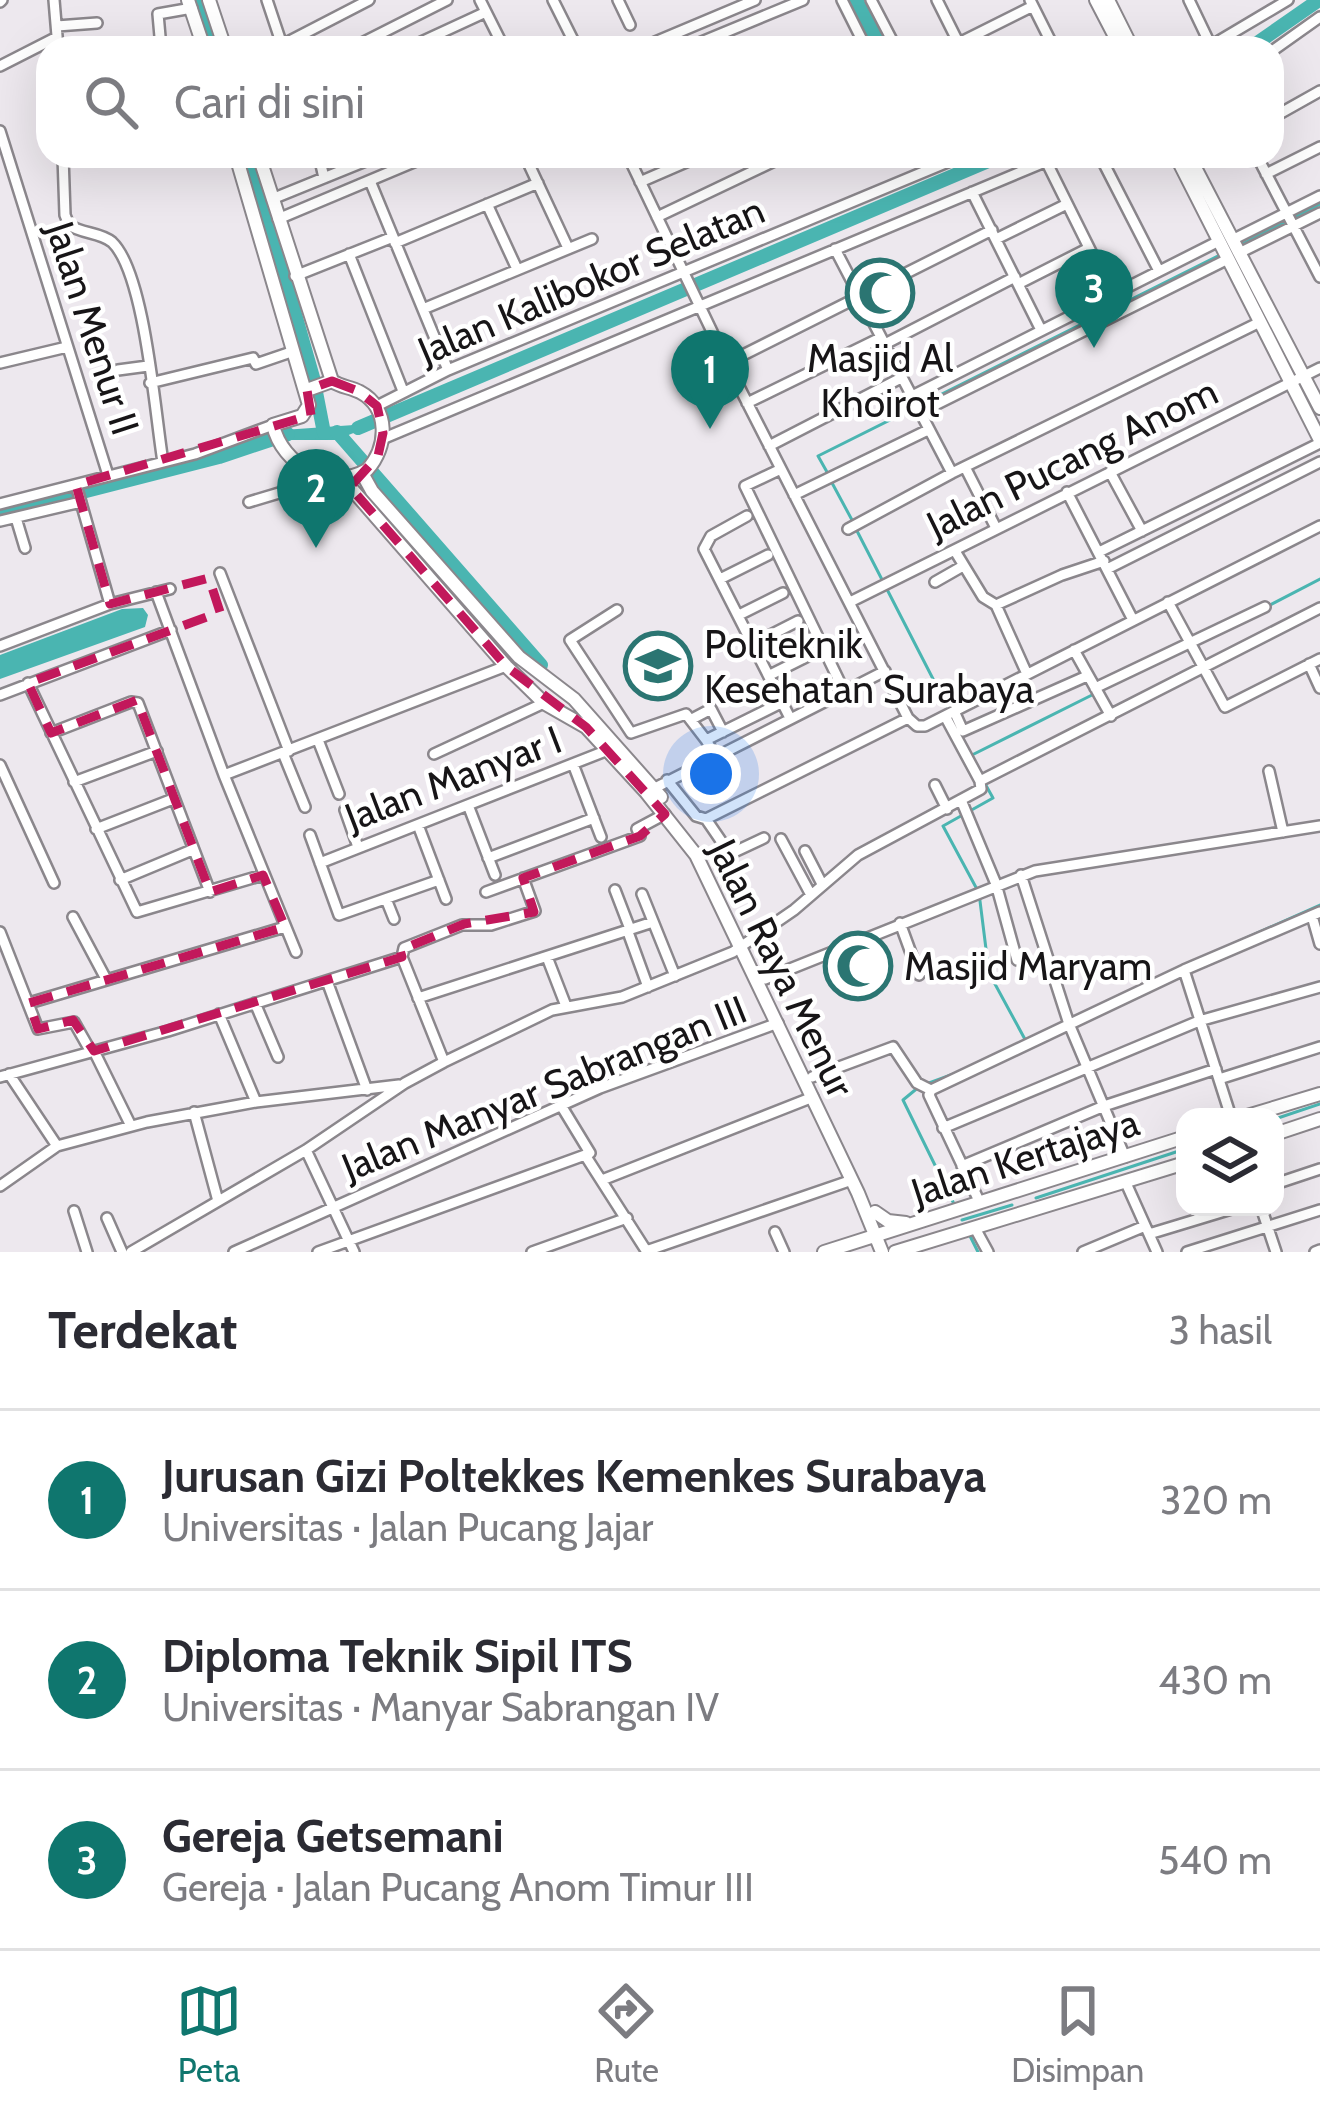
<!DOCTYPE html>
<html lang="id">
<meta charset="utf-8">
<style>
body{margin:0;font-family:Cabin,sans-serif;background:#f2f2f3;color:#2b2b33}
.controls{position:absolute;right:36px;bottom:36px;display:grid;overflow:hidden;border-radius:24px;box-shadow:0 12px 48px #0002}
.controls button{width:108px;height:108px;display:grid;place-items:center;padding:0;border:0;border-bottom:3px solid #e1e1e2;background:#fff;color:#2b2b33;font:60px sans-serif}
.you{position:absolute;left:711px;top:774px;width:42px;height:42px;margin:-30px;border:9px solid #fff;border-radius:50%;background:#1a73e8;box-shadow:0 0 0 18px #1a73e833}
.badge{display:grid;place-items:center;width:78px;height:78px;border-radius:50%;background:#0f766e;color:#fff;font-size:39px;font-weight:700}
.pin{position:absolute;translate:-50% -99px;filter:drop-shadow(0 3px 6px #0008)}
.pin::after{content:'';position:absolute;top:63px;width:42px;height:36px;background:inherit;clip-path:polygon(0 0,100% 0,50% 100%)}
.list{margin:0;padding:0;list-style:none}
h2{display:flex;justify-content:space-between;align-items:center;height:156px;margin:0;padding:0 48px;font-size:51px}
h2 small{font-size:39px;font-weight:400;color:#7c7c81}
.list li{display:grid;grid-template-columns:78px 1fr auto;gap:36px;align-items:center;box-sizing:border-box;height:180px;padding:0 48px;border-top:3px solid #e1e1e2}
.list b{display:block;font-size:45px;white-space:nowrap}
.list p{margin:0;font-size:39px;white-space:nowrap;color:#7c7c81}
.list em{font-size:39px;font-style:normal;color:#7c7c81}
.icon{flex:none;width:66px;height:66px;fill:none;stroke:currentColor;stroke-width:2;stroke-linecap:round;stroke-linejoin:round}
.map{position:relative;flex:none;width:1320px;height:1252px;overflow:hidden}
.search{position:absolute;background:#fff;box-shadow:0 12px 48px #0002;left:36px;right:36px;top:36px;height:132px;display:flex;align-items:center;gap:30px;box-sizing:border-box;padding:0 42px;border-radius:36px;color:#7c7c81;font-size:45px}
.sheet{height:696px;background:#fff}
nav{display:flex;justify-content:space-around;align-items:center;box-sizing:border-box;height:168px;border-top:3px solid #e1e1e2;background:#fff;font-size:33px;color:#7c7c81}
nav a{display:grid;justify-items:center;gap:6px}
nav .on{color:#0f766e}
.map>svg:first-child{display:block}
.water{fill:#4ab5b1}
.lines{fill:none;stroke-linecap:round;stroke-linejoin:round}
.stream{stroke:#4ab5b1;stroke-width:3}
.river{stroke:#4ab5b1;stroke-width:14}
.minor-casing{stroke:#8b878c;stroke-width:14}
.major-casing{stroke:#8b878c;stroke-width:16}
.minor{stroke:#fff;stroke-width:9}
.major{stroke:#fff;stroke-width:12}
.marked{fill:none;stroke:#c2185b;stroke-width:9;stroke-dasharray:24 15;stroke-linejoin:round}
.labels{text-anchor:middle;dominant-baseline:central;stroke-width:9;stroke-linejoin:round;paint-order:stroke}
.street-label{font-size:39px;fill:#171517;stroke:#fff}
.poi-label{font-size:39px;fill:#171517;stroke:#fff;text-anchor:start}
</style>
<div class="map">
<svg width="1320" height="1252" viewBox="0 0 1320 1252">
<rect width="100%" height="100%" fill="#ede8ee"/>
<path class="water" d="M372,417L376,424L336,440H284L283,430L354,425Z
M143,608L148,615L145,627L0,679V655L122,609Z"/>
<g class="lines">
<path class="stream" d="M1295,217L1320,204
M1242,244L1287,221
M827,472L818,456L1222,254
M831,481L852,520
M856,529L950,712
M1268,606L1320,579
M970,756L1094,694
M983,780L993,798L943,826L979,893L989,973L1027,1043
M1201,958L1320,905
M929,1083L959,1072
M920,1086L903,1100L955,1206
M1275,1119L1320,1104
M1036,1198L1185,1149
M962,1220L1012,1205
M970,1236L978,1252"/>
<path class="river" d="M197,0L215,48
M856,0L881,48
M1250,48L1319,0
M250,156L314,381
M316,392L324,433
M358,428L1000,156
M337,432L541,665
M0,513L219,457L288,434"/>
<defs>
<path id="minor" d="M54,0L58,48
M267,0L283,48
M480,0L504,48
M553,0L577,48
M618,0L630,25
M842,0L866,48
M871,0L896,48
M937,0L961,48
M1030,0L1054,48
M1189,0L1211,46
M0,2L2,0
M57,26L97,23
M959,43L1033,6
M282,45L369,0
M161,48L158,14L192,8
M352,48L447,0
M408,48L486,12
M641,48L755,0
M687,48L803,0
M1207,48L1288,0
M1272,51L1320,17
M0,66L57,37
M1272,118L1320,91
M0,131L108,475
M63,156L65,215L69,225C82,234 100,232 112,242C145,273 155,414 163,462
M319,156L324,178
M525,156L568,248
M628,156L727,363L908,718L917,726H925L1320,526
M1100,156L1159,271
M1257,156L1320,277
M1046,161L1112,294
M1266,174L1320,147
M370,181L448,370
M640,182L700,156
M972,192L1041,330
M272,199L378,156
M487,204L517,269
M657,217L785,156
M278,219L428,156
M996,239L1067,204
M1234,239L1320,196
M395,243L538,183
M835,249L952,473
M1241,252L1320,213
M349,254L403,391
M295,276L393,237
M1018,284L1089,248
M423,309L592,239
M883,345L1015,277
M0,363L67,347
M727,363L992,230
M118,370L148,366
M150,383L253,358L256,364L294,351
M910,397L1217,242
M747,403L880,338
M377,406L448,370L962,156
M919,413L1226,260
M382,439L1059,156
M769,446L901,378
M965,467L996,528
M781,469L745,486L844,691
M1110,472L1142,531
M76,485L110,604
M1067,492L1133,620
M794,495L928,430
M249,502L319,481L324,476
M0,504L195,454L273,425
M747,516L711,536L704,549L790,718
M16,518L25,548
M0,521L81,502
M848,529L952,473L1258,323
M955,551L983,597L996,605L1027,674
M1099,552L1320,443
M1107,569L1320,462
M220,573L289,751
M720,579L768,555
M935,582L963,566
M156,592L224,775L296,952
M850,602L1320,368
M1168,602L1225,707L1320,659
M996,605L1062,575L1104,561
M617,610L570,640L631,733L686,714L706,740
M739,615L783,593
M753,644L798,621
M0,646L110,604L170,589
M1074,650L1111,716
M1309,664L1320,688
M770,675L816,652
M28,683L137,912L263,875
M1095,688L1265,607
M0,695L171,630
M954,711L963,731L1087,676
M945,716L980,781
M692,719L711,709L723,732
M51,733L131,702L138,703L210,892
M318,740L339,794
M283,753L305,807
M434,754L544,703
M715,755L706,740L783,702
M573,764L601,837
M0,765L54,883
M1269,771L1283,832
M224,775L506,666
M667,780L696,816L706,819L908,718
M980,781L1320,608
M74,782L157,751
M935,785L947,809
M649,791L885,671
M961,800L996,884L1017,960
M468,805L495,875
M345,810L358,847
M706,819L730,854L764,838
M418,825L446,899
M96,829L173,799
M310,835L339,915L439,880
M781,839L811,895
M805,851L822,884
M488,858L594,818
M320,863L608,750
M1021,875L1069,1024L1125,1157
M120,880L192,850
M615,890L630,929
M486,892L640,836L637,829L665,814
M642,894L675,976
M386,899L394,919
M1312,916L1320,944
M73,917L106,979
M900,923L919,975
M0,932L38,1029L74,1022L91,1052
M628,932L648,987
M402,957L404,948L462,925H491L535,911L523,878
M402,957L444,1062
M547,957L566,1006
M1184,970L1231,1117
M765,979L1035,871L1320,826
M327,981L367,1090
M418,998L653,922
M29,1003L285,927
M255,1003L278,1057
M219,1014L256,1102
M94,1051L131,1126
M9,1074L57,1146
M0,1077L168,1031L402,957
M812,1077L893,1047L917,1083L931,1090
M1219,1079L1320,1047
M562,1107L590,1153L585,1155L647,1252
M194,1112L218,1201
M943,1128L1199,1021L1320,987
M306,1150L354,1252
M962,1166L1104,1106L1216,1069
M602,1180L813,1097
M1126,1183L1157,1252
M1275,1184L1320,1169
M0,1186L57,1146L147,1122L256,1102L399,1085
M980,1203L929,1095L931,1090L1184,970L1320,912
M1261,1207L1276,1252
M74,1211L87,1252
M107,1218L122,1252
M976,1230L988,1252
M775,1232L784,1252
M1149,1234L1238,1207
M646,1251L852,1180
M131,1252L306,1150L405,1083L444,1062L552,1010L622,997L733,952L794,910L858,855L981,789L980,781
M234,1252L600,1088L778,1023
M318,1252L585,1155
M532,1252L627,1218
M1083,1252L1145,1226
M1187,1252L1320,1210
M1315,1252L1320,1250"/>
<path id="major" d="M188,0L204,48
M209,0L225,48
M1096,0L1121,48
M1108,0L1132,48
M236,156L309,405L302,416L273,425C282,465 330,492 367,470C388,447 390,408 360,392C350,387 341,387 332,381L307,390
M259,156L332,381
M1176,156L1320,440
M1189,156L1320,408
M362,473L372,491L519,657L574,699L661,797
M343,479L506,666L544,703L586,727L646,792L696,855L858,1193L882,1252
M1244,1117L1320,1094
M1275,1134L1320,1119
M875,1212L888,1221L906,1223
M824,1252L1185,1137
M895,1252L1185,1163"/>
</defs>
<use href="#minor" class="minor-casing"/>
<use href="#major" class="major-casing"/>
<use href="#minor" class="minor"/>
<use href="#major" class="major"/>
</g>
<path class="marked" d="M332,381L358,391L377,406L383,433L378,456L350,487L506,666L586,727L665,814L640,836L523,878L534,912L464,924L400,950L402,957L94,1051L73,1020L38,1029L29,1003L285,927L263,875L210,892L137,700L51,733L28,683L220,612L209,578L110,604L76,485L311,415L307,390Z"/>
<defs>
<symbol id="mosque-ring" viewBox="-11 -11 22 22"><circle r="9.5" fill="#fff" stroke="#2b7572" stroke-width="1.5"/><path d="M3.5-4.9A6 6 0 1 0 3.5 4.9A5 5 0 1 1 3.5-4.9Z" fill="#2b7572"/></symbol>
<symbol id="university-ring" viewBox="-11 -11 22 22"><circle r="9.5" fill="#fff" stroke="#2b7572" stroke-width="1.5"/><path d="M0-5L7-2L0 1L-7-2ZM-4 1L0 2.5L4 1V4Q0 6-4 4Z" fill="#2b7572"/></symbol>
</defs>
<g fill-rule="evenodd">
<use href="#mosque-ring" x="842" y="255" width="76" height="76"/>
<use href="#university-ring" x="620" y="628" width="76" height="76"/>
<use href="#mosque-ring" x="820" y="928" width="76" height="76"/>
</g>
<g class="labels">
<g class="street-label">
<text transform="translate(591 280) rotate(-23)">Jalan Kalibokor Selatan</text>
<text transform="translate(93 328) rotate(72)">Jalan Menur II</text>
<text transform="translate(1072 458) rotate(-26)">Jalan Pucang Anom</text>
<text transform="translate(453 778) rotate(-21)">Jalan Manyar I</text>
<text transform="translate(782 968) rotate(64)">Jalan Raya Menur</text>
<text transform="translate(544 1088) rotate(-22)">Jalan Manyar Sabrangan III</text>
<text transform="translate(1025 1157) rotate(-18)">Jalan Kertajaya</text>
</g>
<g class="poi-label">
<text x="880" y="358" text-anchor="middle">Masjid Al<tspan x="880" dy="45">Khoirot</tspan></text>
<text x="704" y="644">Politeknik<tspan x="704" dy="45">Kesehatan Surabaya</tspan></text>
<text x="904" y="966">Masjid Maryam</text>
</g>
</g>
</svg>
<div class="controls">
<button><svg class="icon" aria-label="layers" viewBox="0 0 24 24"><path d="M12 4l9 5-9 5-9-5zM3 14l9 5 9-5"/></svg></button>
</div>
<div class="you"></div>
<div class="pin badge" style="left:710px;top:429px">1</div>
<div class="pin badge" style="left:316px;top:548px">2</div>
<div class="pin badge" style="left:1094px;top:348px">3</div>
<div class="search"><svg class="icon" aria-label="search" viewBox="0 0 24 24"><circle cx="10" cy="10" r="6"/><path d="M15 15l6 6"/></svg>Cari di sini</div>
</div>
<section class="sheet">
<h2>Terdekat<small>3 hasil</small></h2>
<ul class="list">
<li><span class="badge">1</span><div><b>Jurusan Gizi Poltekkes Kemenkes Surabaya</b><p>Universitas · Jalan Pucang Jajar</p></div><em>320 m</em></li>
<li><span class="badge">2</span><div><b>Diploma Teknik Sipil ITS</b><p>Universitas · Manyar Sabrangan IV</p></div><em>430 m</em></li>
<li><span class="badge">3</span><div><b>Gereja Getsemani</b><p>Gereja · Jalan Pucang Anom Timur III</p></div><em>540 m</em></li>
</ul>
</section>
<nav>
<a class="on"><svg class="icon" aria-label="map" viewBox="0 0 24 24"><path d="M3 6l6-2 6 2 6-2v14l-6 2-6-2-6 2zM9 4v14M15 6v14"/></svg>Peta</a>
<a><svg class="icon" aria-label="directions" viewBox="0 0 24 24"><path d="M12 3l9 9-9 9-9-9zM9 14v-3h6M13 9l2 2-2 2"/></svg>Rute</a>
<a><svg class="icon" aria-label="saved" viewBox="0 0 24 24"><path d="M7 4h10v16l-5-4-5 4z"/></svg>Disimpan</a>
</nav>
